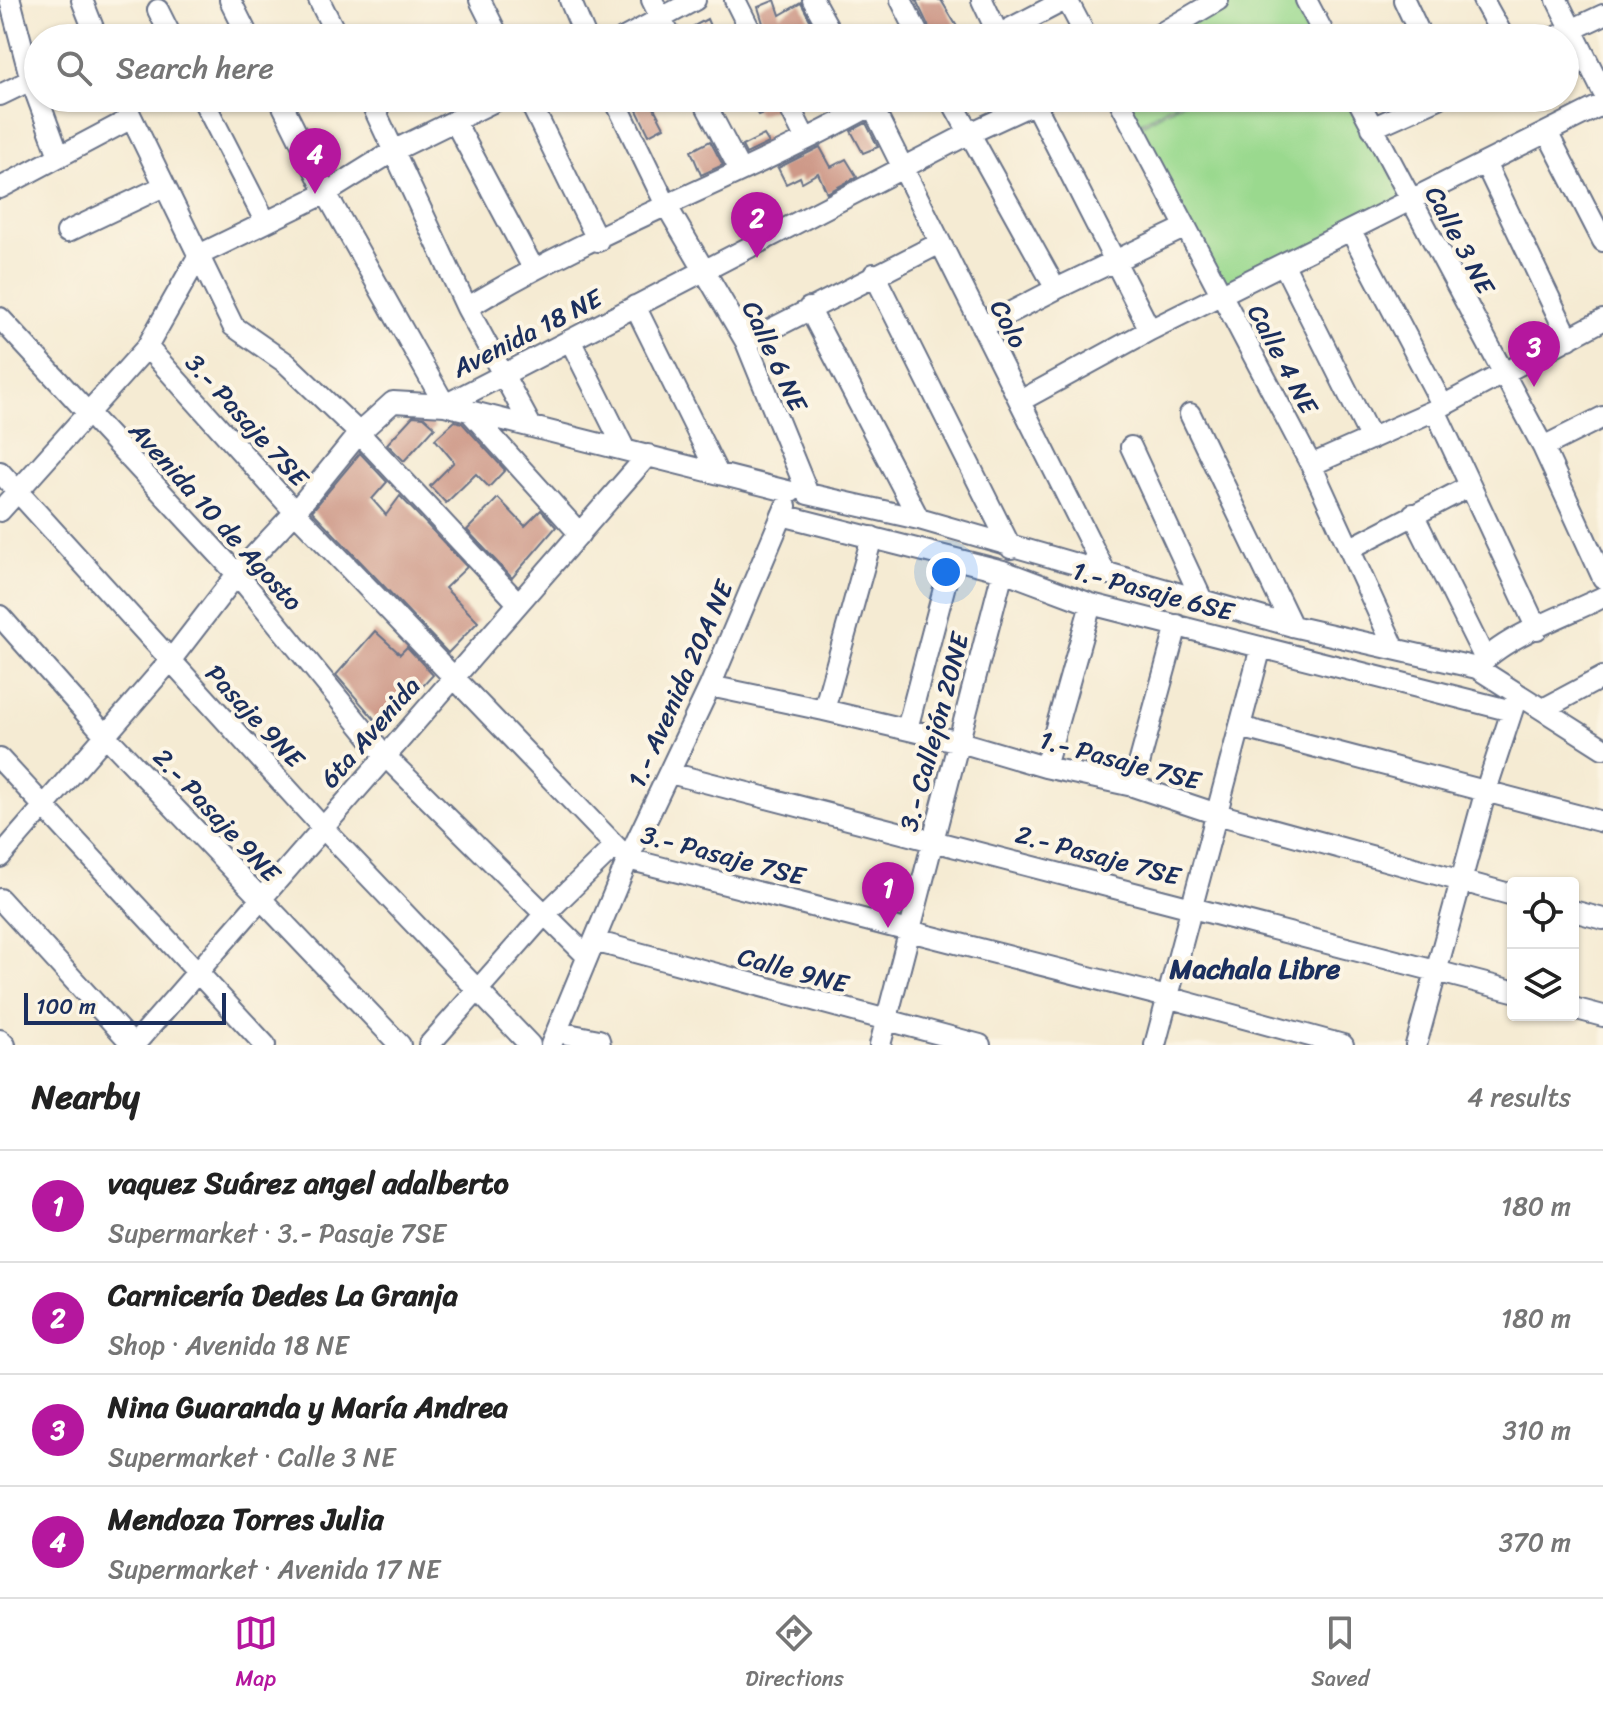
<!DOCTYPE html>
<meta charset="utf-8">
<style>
body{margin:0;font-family:Sriracha,sans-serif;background:#f6f6f6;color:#222}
.controls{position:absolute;right:24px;bottom:24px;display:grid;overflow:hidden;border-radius:8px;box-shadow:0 2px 6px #0004}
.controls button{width:72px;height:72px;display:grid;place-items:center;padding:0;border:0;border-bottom:2px solid #e0e0e0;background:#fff;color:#222;font:40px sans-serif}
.scale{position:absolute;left:24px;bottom:20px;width:202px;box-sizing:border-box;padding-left:8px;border:4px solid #1b2f5e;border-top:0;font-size:22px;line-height:28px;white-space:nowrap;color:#1b2f5e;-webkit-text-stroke:6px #fcf5e5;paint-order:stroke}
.you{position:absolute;left:946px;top:572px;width:28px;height:28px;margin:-20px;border:6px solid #fff;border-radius:50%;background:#1a73e8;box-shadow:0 0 0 12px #1a73e833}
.badge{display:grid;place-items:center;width:52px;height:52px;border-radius:50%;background:#b5179e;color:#fff;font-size:26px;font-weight:700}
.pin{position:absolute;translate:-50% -66px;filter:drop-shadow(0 2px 4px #0008)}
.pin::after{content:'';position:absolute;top:42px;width:28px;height:24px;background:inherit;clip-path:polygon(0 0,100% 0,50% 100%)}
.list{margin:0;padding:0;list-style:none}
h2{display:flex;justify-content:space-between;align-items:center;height:104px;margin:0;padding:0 32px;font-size:34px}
h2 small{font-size:26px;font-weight:400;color:#767676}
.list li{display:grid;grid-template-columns:52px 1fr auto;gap:24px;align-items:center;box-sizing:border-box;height:112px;padding:0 32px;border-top:2px solid #e0e0e0}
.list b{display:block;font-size:30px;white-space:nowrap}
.list p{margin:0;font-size:26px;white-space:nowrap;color:#767676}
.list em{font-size:26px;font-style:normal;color:#767676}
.icon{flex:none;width:44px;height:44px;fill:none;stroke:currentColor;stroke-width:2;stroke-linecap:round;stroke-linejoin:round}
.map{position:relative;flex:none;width:1603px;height:1045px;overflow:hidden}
.search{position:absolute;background:#fff;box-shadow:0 2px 6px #0004;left:24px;right:24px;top:24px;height:88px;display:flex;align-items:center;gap:20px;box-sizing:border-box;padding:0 28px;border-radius:44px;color:#767676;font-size:30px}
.sheet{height:552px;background:#fff}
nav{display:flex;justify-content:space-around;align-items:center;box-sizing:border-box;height:112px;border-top:2px solid #e0e0e0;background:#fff;font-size:22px;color:#767676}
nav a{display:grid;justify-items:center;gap:4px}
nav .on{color:#b5179e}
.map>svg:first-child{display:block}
.green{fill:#9ad98e;stroke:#5a8476;stroke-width:2}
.building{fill:#ce9988}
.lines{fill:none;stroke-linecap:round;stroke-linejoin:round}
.minor-casing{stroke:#677187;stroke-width:24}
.minor{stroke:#fff;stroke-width:20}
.labels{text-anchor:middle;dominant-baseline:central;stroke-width:8;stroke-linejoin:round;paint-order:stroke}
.street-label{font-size:26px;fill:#1b2f5e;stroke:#fcf5e5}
.neighbourhood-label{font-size:28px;font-weight:bold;fill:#1b2f5e;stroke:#fcf5e5}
</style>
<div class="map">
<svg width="1603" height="1045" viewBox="0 0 1603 1045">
<rect width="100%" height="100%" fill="#fcf5e5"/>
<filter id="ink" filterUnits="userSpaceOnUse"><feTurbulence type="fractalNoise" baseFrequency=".0125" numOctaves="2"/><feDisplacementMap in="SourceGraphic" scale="16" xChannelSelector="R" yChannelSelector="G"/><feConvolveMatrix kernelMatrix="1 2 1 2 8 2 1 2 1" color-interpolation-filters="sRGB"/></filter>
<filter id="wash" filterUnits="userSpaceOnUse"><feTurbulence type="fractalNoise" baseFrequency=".006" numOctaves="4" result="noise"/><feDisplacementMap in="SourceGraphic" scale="32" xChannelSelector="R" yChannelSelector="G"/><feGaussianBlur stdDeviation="1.8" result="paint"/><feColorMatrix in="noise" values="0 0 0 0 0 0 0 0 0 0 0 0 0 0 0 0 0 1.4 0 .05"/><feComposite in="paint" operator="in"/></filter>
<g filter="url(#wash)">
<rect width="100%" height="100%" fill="#f5ebd3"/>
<path class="green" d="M1231,0H1302L1322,38H1168Z
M1121,98H1184L1134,126Z
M1190,98H1353L1405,199L1218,299L1138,127Z"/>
<g id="blocks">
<path class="building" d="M775,0L780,15L801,3L819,37L796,38L790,25L767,36L758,7Z
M916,0H941L959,30L945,38H934Z
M707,19L715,38H684L683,32Z
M631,98H670L653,106L664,127L649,135Z
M748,98H772L776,108L758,115Z
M866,123L878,147L863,153L851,131Z
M764,135L769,143L746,154L742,146Z
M710,141L723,165L701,175L691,151Z
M820,147L831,167L846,159L857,177L827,193L818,173L802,182L800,177L786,184L778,168Z
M413,416L424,417L435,427L404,461L387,444Z
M455,421L462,423L505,470L489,487L476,474L446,503L430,486L454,462L435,439Z
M360,453L387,482L372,499L386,515L400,496L467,567L445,588L478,622L448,653L312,511Z
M498,498L525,526L541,510L556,527L512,578L467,530Z
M375,631L400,654L407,647L433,675L383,729L336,675Z"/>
</g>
</g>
<g filter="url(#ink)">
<use href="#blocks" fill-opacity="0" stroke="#677187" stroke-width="2"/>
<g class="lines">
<defs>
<path id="minor" d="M10,0L31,80L59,156
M82,0L97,38
M230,0L249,38
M319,0L338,38
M480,0L499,38
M570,0L586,38
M652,0L671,38
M735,0L754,38
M813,0L834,38
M901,0L920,38
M982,0L998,34
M1067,0L1087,38
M1306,0L1326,38
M1404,0L1422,38
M1483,0L1504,38
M1557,0L1603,92
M158,10L172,38
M624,38L695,0
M992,38L1065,0
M1153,38L1218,0
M1554,38L1603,15
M0,95L31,80
M122,98L233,326L286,363L359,433L518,603
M202,98L265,221
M279,98L326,193L445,405
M369,98L467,308L531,426
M528,98L598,241
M614,98L666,205L746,342L808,494L919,519L1292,626L1477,668L1603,748
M702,98L740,170
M785,98L805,138
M868,98L1106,574
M950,98L1056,289L1186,227
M1118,98L1311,465L1394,647
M1357,98L1543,447L1603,578
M1035,104L1150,330
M455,122L533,268
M1372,128L1439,98
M1547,132L1603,241
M1485,163L1569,339
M0,188L130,119
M1351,231L1443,406
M67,232L162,187
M1284,265L1371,439
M874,274L1011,548
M635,306L717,472
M467,308C599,227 747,176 881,100
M809,308L919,519
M0,318L237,574L385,756L587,956
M982,327L1056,289
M570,340L625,450
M746,342L938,244
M147,347L295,512L628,859L1167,997L1343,1045
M1020,401L1150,330L1603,104
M445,405L968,134L1046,98
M1435,410L1537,629
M469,411L580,534
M1190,414L1292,626
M1131,447L1202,600
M1543,447L1603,417
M1311,465L1435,410L1603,320
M0,472L323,828L530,1045
M0,511L147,347L199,255L326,193L395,150L501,98
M1413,514L1485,659
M782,515L1003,571L1091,604L1512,711
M1349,549L1470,486
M0,616L105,735L400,1045
M1477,668C1502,637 1567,615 1603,597
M710,686L824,710L960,742L1045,767L1133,786L1217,814L1513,895
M1545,708L1603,677
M824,710L872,537
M1240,727L1603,822
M907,729L952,558
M0,759L265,1045
M1045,767L1091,604
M670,773L1513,991
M1133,786L1177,625
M0,857L170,661L237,574L295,512L359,433L393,402L445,405L791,492
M0,899L133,1045
M1573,911L1603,919
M594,941L980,1045
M1573,1008L1603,1016
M557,1032L599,1040L600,1045
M0,1040L5,1045
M134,1045L648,455
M429,1045L543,916L614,847
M551,1045L628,859L710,686L786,506
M880,1045L1003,571
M1155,1045L1261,647
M1416,1045L1486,790L1516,699"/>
</defs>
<use href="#minor" class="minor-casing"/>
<use href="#minor" class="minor"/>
</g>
</g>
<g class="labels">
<g class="street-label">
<text transform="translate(1460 240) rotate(62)">Calle 3 NE</text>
<text transform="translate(1009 324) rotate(63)">Colo</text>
<text transform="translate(527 333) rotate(-27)">Avenida 18 NE</text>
<text transform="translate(775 356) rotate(65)">Calle 6 NE</text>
<text transform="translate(1283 359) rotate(62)">Calle 4 NE</text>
<text transform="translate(247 420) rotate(48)">3.- Pasaje 7SE</text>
<text transform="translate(216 516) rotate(48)">Avenida 10 de Agosto</text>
<text transform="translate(1153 591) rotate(15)">1.- Pasaje 6SE</text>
<text transform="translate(680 684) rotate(-66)">1.- Avenida 20A NE</text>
<text transform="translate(255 716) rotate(47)">Pasaje 9NE</text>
<text transform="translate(370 732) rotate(-49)">6ta Avenida</text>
<text transform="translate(934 732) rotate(-75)">3.- Callejón 20NE</text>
<text transform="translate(1120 760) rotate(15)">1.- Pasaje 7SE</text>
<text transform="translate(217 815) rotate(47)">2.- Pasaje 9NE</text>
<text transform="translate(723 855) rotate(15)">3.- Pasaje 7SE</text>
<text transform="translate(1098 855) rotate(15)">2.- Pasaje 7SE</text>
<text transform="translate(793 970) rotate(15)">Calle 9NE</text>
</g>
<g class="neighbourhood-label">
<text x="1255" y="968">Machala Libre</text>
</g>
</g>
</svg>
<div class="controls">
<button><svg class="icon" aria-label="locate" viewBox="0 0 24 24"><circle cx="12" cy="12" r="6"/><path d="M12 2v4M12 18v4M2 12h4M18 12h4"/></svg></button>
<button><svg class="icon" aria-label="layers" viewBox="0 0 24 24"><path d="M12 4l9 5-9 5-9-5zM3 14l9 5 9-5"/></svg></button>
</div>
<div class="scale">100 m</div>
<div class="you"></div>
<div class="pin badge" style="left:888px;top:928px">1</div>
<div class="pin badge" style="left:757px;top:258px">2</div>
<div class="pin badge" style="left:1534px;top:387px">3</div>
<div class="pin badge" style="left:315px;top:194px">4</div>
<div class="search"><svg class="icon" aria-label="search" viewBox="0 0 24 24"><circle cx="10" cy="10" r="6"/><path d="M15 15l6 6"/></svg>Search here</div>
</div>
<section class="sheet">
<h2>Nearby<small>4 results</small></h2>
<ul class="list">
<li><span class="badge">1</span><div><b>vaquez Suárez angel adalberto</b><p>Supermarket · 3.- Pasaje 7SE</p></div><em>180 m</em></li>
<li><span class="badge">2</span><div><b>Carnicería Dedes La Granja</b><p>Shop · Avenida 18 NE</p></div><em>180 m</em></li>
<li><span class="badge">3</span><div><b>Nina Guaranda y María Andrea</b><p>Supermarket · Calle 3 NE</p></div><em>310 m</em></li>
<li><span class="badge">4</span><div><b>Mendoza Torres Julia</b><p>Supermarket · Avenida 17 NE</p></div><em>370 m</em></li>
</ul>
</section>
<nav>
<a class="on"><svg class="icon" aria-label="map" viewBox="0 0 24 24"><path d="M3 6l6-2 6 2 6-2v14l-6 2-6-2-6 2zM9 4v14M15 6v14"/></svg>Map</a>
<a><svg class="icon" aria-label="directions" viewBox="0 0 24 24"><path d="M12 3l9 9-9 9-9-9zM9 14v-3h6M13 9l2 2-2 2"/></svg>Directions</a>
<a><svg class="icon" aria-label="saved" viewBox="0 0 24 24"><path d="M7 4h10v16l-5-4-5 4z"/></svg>Saved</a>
</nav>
